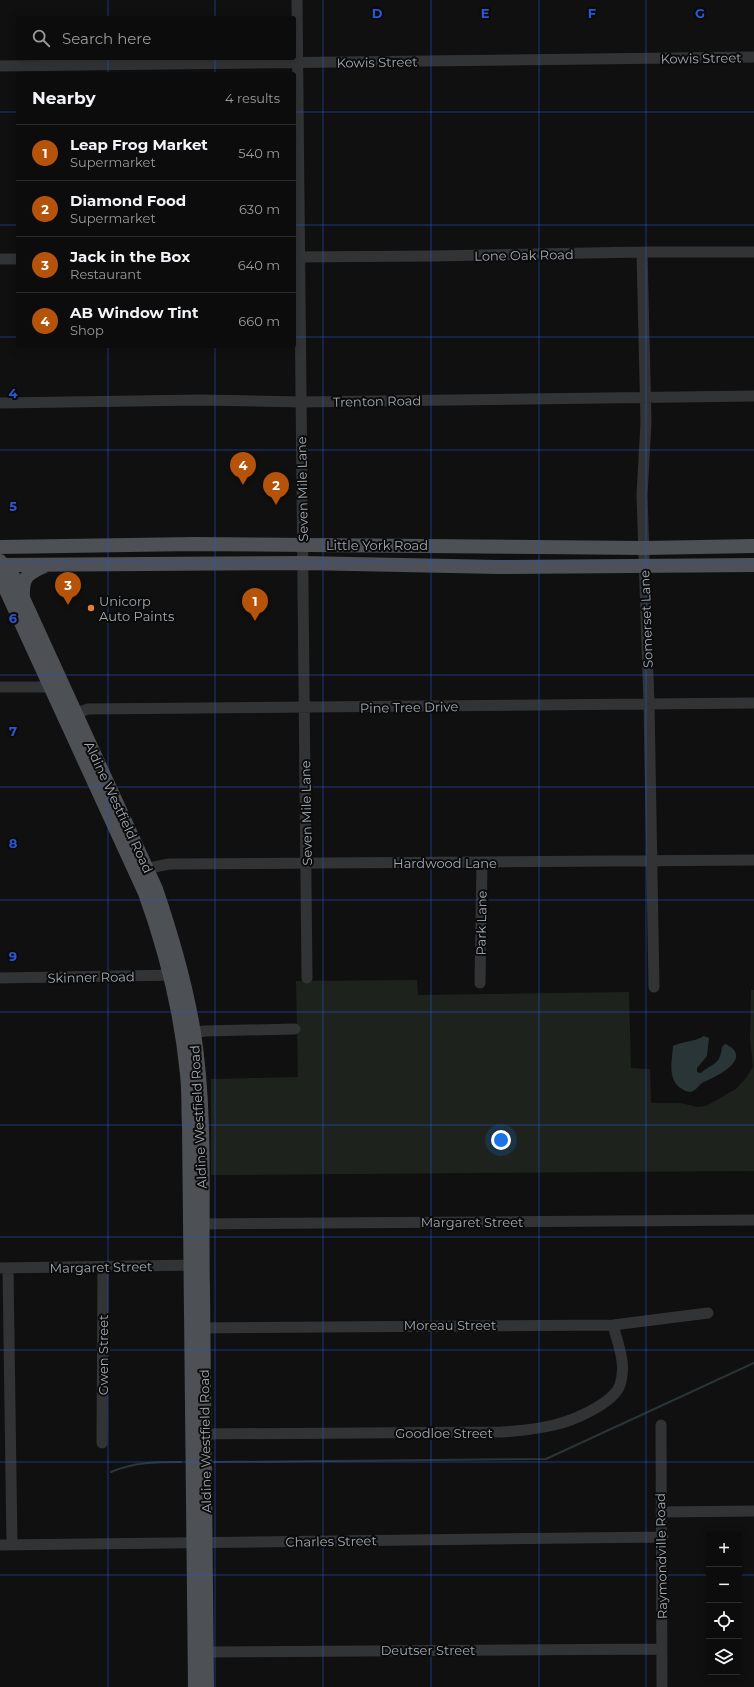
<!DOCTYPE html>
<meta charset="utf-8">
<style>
body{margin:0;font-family:Montserrat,sans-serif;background:#1a1a1b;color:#f1f3f6}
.controls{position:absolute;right:12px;bottom:12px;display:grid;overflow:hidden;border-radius:4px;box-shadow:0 2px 10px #0003}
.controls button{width:36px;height:36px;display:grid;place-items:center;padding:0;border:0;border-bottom:1px solid #2c2c2e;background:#0c0c0d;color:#f1f3f6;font:20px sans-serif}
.you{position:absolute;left:501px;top:1140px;width:14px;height:14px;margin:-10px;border:3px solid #fff;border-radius:50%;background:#1a73e8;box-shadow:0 0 0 6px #1a73e833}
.badge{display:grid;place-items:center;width:26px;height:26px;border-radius:50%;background:#b45309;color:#fff;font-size:13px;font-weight:700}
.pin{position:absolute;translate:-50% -33px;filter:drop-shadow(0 1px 2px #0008)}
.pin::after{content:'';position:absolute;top:21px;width:14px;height:12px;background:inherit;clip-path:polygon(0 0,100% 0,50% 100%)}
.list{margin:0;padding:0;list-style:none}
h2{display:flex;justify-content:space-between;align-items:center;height:52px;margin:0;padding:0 16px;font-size:17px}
h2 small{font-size:13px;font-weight:400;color:#9a9b9d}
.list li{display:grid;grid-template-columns:26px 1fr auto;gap:12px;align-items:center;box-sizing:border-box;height:56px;padding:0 16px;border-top:1px solid #2c2c2e}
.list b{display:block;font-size:15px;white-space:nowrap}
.list p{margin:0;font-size:13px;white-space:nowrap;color:#9a9b9d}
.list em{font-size:13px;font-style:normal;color:#9a9b9d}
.icon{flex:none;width:22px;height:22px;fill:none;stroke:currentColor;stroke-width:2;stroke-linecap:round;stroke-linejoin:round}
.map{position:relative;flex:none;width:754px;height:1687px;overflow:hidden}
.search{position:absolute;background:#0c0c0d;box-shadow:0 2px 10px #0003;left:16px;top:16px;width:280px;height:44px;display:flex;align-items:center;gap:10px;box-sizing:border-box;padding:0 14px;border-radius:4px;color:#9a9b9d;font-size:15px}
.panel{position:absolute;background:#0c0c0d;box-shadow:0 2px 10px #0003;left:16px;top:72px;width:280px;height:276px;border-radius:4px}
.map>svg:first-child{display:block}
.green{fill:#1d231c}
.water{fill:#2a3538}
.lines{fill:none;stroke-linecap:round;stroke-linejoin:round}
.stream{stroke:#2a3538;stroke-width:2}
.minor{stroke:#313335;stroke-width:11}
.major{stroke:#4d5054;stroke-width:14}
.grid{fill:none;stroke:#2a57d4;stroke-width:1;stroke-opacity:0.55}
.poi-dot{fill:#e27e36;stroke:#0b0b0c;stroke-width:1.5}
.labels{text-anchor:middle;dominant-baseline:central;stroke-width:4;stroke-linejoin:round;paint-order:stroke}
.street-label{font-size:13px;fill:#a2aab1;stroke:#0b0b0c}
.poi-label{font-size:13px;fill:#a2aab1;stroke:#0b0b0c;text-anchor:start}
.grid-label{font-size:13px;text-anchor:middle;font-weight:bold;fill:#2a57d4;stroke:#0b0b0c;stroke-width:4;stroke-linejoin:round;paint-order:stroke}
</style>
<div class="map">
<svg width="754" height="1687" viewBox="0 0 754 1687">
<rect width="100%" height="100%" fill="#101011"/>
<path class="green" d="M417,980L418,995L629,992L631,1068L650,1069L651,1103H680L698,1107L706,1106L736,1089L747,1077L753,1067L750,1038L751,990H754V1171L211,1175V1079L298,1077L296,981Z"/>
<path class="water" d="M704,1036L709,1038L707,1056L697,1068V1072L701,1073C714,1062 720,1065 722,1047L725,1044C730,1046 737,1050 736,1057C734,1069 712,1078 702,1083C699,1085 697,1089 693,1091C689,1093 685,1091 682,1089C667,1080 672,1061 673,1046C683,1041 694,1042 704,1036Z"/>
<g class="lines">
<path class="stream" d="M214,1462L546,1459L754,1363
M111,1472C134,1462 156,1462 181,1462"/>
<path class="minor" d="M297,0L307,978
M0,66L754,57
M642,252L646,422L642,495L649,704L654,987
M294,257L434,256L642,252H754
M0,259H18
M0,403L200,400L300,402L754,396
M0,687H50L57,684
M69,716L88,709L754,703
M141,872L154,867L169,864L754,860
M0,978L177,975
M480,983L482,862
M186,1034L205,1031L295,1029
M194,1224L754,1220
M0,1268L197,1265
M8,1268L12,1545
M196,1328L613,1325L708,1313
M661,1425L662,1687
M197,1434L502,1432C519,1431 537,1429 554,1425C572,1421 613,1404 620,1385C627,1364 618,1345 613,1325
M102,1443L103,1267
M661,1512L754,1511
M0,1545L663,1537
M199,1652L662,1649"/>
<path class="major" d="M0,547L194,544L645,548L754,546
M0,561L1,565L12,574L156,889C172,936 186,984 194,1033C207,1117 201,1206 203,1291C205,1423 206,1555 207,1687
M0,565L303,563L499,567L754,565
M0,577L145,893C166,951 181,1012 187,1074C189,1092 188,1109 189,1126L195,1687
M23,598C22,578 26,574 44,566"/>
</g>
<path class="grid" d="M108,0V18M215,0V18M323,0V1687M431,0V1687M539,0V1687M646,0V1687M108,58V74M215,58V74M0,112H18M294,112H754M0,225H18M294,225H754M0,337H18M294,337H754M108,346V1687M215,346V1687M0,450H754M0,562H754M0,675H754M0,787H754M0,900H754M0,1012H754M0,1125H754M0,1237H754M0,1350H754M0,1462H754M0,1575H709M739,1575H754"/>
<circle class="poi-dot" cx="91" cy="608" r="4"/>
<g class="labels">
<g class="street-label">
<text transform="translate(701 58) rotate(-1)">Kowis Street</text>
<text transform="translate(377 62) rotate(-1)">Kowis Street</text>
<text transform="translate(524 255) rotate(-1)">Lone Oak Road</text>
<text transform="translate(377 401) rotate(-1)">Trenton Road</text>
<text transform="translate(302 489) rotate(-91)">Seven Mile Lane</text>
<text x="377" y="545">Little York Road</text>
<text transform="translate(646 619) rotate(-92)">Somerset Lane</text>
<text transform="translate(409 707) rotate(-1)">Pine Tree Drive</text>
<text transform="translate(119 807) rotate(65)">Aldine Westfield Road</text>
<text transform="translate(306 813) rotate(-91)">Seven Mile Lane</text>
<text x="445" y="863">Hardwood Lane</text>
<text transform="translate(481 923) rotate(-89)">Park Lane</text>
<text transform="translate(91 977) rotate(-1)">Skinner Road</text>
<text transform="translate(198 1117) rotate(-93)">Aldine Westfield Road</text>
<text x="472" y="1222">Margaret Street</text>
<text transform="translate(101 1267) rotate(-1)">Margaret Street</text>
<text x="450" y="1325">Moreau Street</text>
<text transform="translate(103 1355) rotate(-90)">Gwen Street</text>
<text x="444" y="1433">Goodloe Street</text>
<text transform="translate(205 1441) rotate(-91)">Aldine Westfield Road</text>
<text transform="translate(331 1541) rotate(-1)">Charles Street</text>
<text transform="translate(661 1556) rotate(-91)">Raymondville Road</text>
<text x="428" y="1650">Deutser Street</text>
</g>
<g class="poi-label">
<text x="99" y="601">Unicorp<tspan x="99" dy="15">Auto Paints</tspan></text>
</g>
</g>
<g class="grid-label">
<text x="377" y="18">D</text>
<text x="485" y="18">E</text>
<text x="592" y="18">F</text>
<text x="700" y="18">G</text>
<text x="13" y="398">4</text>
<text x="13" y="511">5</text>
<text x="13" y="623">6</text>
<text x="13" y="736">7</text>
<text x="13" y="848">8</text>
<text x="13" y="961">9</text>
</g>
</svg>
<div class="controls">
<button>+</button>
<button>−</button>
<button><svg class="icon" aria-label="locate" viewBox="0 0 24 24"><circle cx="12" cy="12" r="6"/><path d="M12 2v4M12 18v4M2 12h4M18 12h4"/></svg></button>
<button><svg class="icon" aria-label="layers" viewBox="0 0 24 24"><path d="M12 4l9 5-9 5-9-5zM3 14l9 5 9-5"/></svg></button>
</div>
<div class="you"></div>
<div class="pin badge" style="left:255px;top:621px">1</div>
<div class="pin badge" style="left:276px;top:505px">2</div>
<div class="pin badge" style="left:68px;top:605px">3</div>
<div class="pin badge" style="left:243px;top:485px">4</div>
<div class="search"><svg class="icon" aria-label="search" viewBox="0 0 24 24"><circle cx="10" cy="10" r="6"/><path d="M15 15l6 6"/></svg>Search here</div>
<section class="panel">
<h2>Nearby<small>4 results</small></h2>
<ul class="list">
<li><span class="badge">1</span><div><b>Leap Frog Market</b><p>Supermarket</p></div><em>540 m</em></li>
<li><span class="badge">2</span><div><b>Diamond Food</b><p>Supermarket</p></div><em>630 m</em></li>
<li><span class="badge">3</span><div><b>Jack in the Box</b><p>Restaurant</p></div><em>640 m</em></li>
<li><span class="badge">4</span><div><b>AB Window Tint</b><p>Shop</p></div><em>660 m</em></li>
</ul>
</section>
</div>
